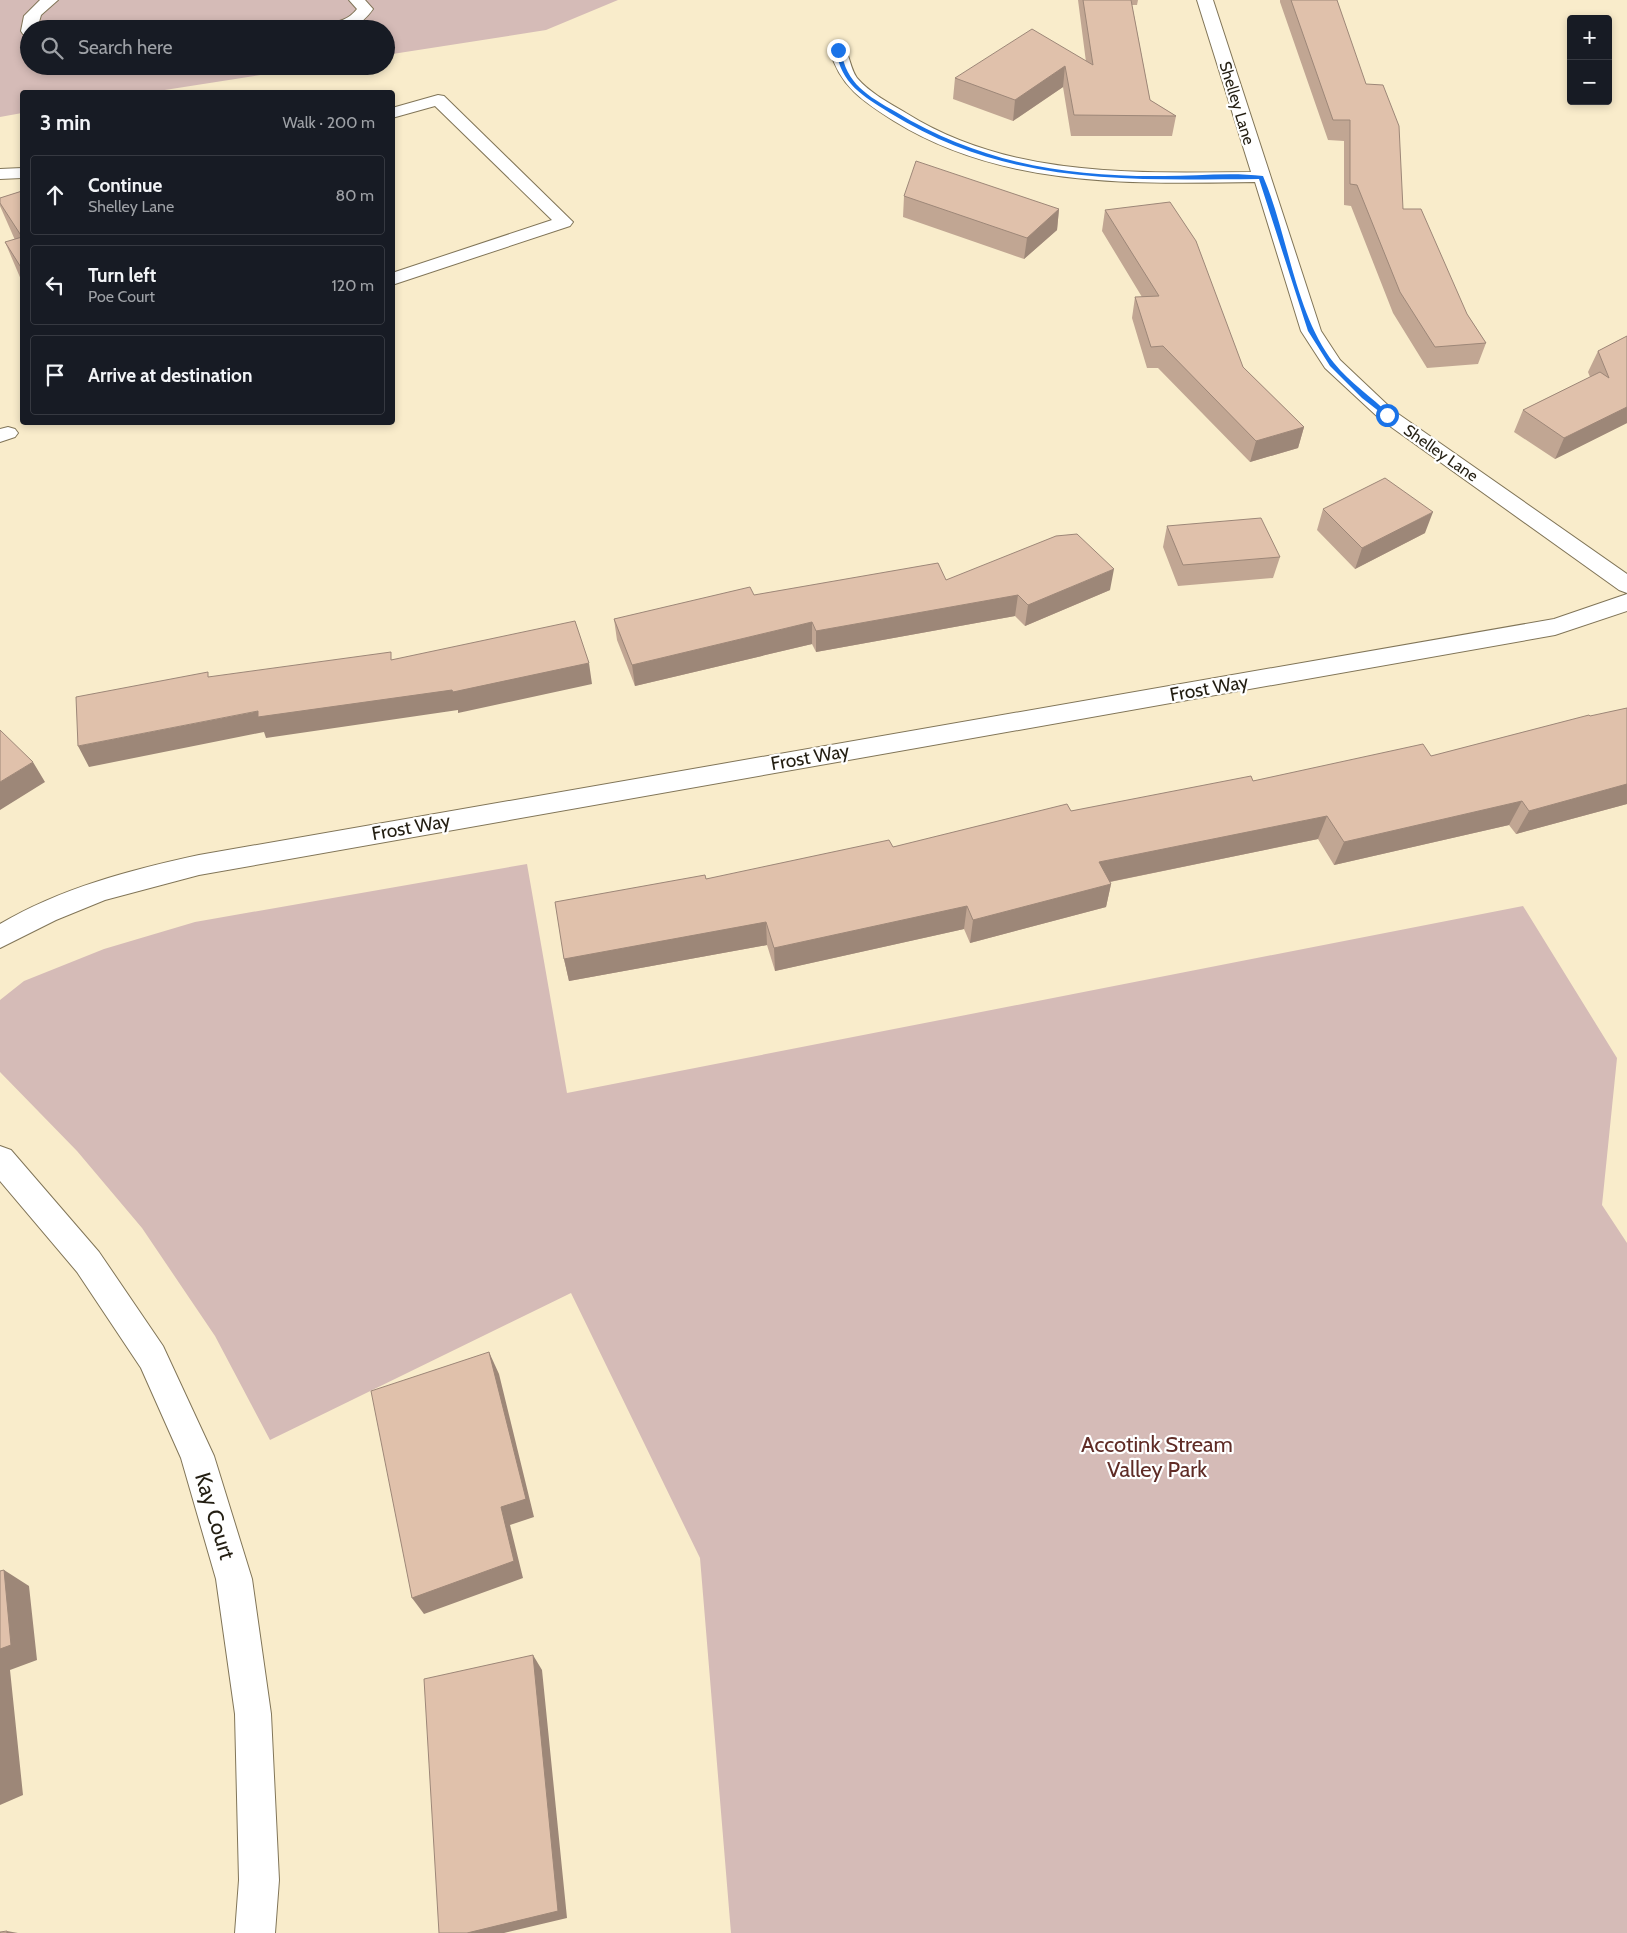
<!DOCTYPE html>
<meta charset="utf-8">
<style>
body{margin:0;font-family:Cabin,sans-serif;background:#242831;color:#f1f3f6}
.controls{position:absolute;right:15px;top:15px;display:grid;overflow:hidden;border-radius:5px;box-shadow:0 2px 8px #0003}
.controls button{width:45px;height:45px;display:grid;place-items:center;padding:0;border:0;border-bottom:1px solid #363941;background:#171b24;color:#f1f3f6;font:25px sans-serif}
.stop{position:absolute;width:15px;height:15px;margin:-11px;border:4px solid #1a73e8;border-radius:50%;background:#fff}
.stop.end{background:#1a73e8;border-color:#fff;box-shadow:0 1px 5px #0008}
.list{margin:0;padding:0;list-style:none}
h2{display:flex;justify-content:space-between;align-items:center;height:65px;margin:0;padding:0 20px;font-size:21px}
h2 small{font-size:16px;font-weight:400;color:#9ea1a6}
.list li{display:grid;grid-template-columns:32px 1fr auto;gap:15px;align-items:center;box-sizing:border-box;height:80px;margin:0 10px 10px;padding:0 10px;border:1px solid #363941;border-radius:5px}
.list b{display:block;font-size:19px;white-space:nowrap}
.list p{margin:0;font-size:16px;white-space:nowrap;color:#9ea1a6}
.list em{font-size:16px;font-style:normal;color:#9ea1a6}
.icon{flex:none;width:28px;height:28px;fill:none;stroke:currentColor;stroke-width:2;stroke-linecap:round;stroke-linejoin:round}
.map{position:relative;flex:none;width:1627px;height:1933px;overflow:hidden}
.search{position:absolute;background:#171b24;box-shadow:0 2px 8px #0003;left:20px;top:20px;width:375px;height:55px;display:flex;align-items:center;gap:12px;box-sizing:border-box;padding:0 18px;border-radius:28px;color:#9ea1a6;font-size:19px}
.panel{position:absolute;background:#171b24;box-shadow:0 2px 8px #0003;left:20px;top:90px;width:375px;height:335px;border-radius:5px}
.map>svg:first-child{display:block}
.green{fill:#d5bbb7}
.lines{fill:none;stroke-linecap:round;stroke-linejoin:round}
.service-casing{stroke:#817558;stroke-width:2}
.minor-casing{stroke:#817558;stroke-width:2}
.service{fill:#fff;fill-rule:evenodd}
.minor{fill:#fff;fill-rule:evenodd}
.wall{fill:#c1a693}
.shaded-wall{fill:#9d8778}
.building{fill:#e0c1ab;stroke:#9d8778}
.route{fill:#1a73e8}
.labels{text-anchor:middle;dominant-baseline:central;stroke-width:4.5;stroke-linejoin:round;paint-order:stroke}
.far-street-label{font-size:16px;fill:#231e12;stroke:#fff}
.street-label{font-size:19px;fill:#231e12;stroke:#fff}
.near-park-label{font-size:22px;fill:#5f2c26;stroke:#fff}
.near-street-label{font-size:22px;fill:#231e12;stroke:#fff}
</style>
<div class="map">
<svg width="1627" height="1933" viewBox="0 0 1627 1933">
<rect width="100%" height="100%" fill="#f9eccb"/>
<path class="green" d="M0,0H618L546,30L386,55V29H29V66H318L152,92H22V113L0,117Z
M527,864L567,1093L1523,906L1617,1058L1602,1205L1627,1243V1933H731L700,1558L571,1293L270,1440L215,1336L142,1228L77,1151L0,1072V1000L24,981L104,949L195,922Z"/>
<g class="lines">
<defs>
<path id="service" d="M40,0H58L41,15L37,29H29V36L23,34L21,31L24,16Z
M349,0H365L373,9C356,33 342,29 315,29L317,26C333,22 346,23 357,9Z
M438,95L444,96L573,222L570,226L392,285V273L552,220L435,106L392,118V108Z
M8,427L15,429L18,433L15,437L0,442V429Z"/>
<path id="minor" d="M1197,0H1213L1321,331L1340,360L1394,411L1627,574V593L1619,590L1380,419L1325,368L1301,331L1255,182C1131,184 1002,188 894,121C864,102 839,86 830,50L838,45L844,47C850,56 850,68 857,78C870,93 889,103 906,113C1010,178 1133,173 1251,172Z
M22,168V178L0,179V169Z
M1627,594V611L1555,635L199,875L105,900L56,920L0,948V924C61,888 130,870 199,855L1554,619Z
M0,1146L11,1150L99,1252L163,1346L214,1456L252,1579L271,1714L279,1880L275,1933H235L239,1880L235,1714L216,1579L181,1458L141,1368L77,1272L0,1181Z"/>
</defs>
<use href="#service" class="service-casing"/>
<use href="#minor" class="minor-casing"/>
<use href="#service" class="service"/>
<use href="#minor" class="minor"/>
</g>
<path class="wall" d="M1078,0H1138L1137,5H1132L1150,100L1176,116L1172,136H1071L1063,87L1013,121L953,99L955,78L1086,62Z
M1280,0H1337L1403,209L1467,314L1486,343L1478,364L1427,368L1393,313L1351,206L1344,205V141L1328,140L1280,2Z
M22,191V282L5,242L15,240L0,206V198Z
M904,196L1059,209L1057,230L1024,259L903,217Z
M1105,210L1243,367L1304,427L1298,448L1250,462L1158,368H1147L1132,318L1135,297H1142L1102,231Z
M1627,336V423L1555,459L1514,432L1523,410L1590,377L1588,372L1598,351Z
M1323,509L1425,533L1355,569L1317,530Z
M1167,526L1280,557L1273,578L1178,586L1163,547Z
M946,580L1110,590L1025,626L1015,616L816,652L812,644L635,686L617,640L614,619L754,595Z
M1627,708V804L1516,834L1509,825L1334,865L1318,839L1110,882L1111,884L1106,907L970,943L964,929L775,971L767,945L569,981L564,959L706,879L893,847L1071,811L1253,781L1431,756Z"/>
<path class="shaded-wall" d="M1065,66L1063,87L1013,121L1015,100Z
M1059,209L1057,230L1024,259L1027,238Z
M1627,406V423L1555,459L1564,438Z
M1304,427L1298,448L1250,462L1256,441Z
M1433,512L1425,533L1355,569L1362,548Z
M1114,569L1110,590L1025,626L1028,605Z
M1018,595L1015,616L816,652V631Z
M812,622V644L635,686L632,665Z
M589,663L592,684L458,713V710L266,738L264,732L89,767L78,746L258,711Z
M33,762L45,782L0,810V782Z
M1627,784V804L1516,834L1529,811Z
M1522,801L1509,825L1334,865L1344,842Z
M1327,816L1318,839L1094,885L1099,862Z
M1111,884L1106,907L970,943L973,920Z
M967,906L964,929L775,971L774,948Z
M766,922L767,945L569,981L564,959Z
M489,1352L499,1374L534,1517L510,1525L523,1578L424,1614L412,1598L501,1507Z
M4,1570L29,1586L37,1660L10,1670L23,1795L0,1805V1649Z
M533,1655L542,1670L567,1918L504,1933H467Z
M7,1931L18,1933H7Z"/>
<path class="building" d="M1083,0H1131L1150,100L1176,116L1074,115L1065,66L1015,100L955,78L1032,29L1093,65Z
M1291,0H1337L1366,84L1383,85L1399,126L1403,209H1421L1467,314L1486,343L1435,347L1400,292L1357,185L1350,184V120H1333Z
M916,161L1059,209L1027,238L904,196Z
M22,191V269L5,242L22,237L0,203V198Z
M1170,202L1196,241L1243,367L1304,427L1256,441L1163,346L1151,347L1135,297L1159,296L1105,210Z
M1627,336V407L1564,438L1523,410L1600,372L1609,378L1598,351Z
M1385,478L1433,512L1362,548L1323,509Z
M1261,518L1280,557L1183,565L1167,526Z
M1077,534L1114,569L1028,605L1018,595L816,631L812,622L632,665L614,619L750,587L754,595L938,563L946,580L1056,536Z
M575,621L589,663L453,692L452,690L258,717V711L78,746L76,697L208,672V677L391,652V660Z
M1627,708V784L1529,811L1522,801L1344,842L1327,816L1099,862L1111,884L973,920L967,906L774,948L766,922L564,959L555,902L705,875L706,879L889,840L893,847L1067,804L1071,811L1251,776L1253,781L1423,744L1431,756L1589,715L1590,716Z
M0,730L33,762L0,782Z
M489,1352L526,1499L501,1507L514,1561L412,1598L371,1391Z
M4,1570L11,1645L0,1649V1571Z
M533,1655L558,1911L467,1933H439L424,1679Z
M7,1931V1933H0V1932Z"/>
<path class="route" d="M838,49L841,50C846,84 868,96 896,112C979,163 1068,177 1164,176C1196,176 1231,172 1263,176C1288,234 1295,314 1334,363C1350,383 1372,397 1390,415L1385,416L1362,398L1330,366L1308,331L1259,179C1126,180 1008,186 890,113C863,96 841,84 836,50Z"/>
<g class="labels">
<g class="far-street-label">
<text transform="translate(1237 103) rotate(73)">Shelley Lane</text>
<text transform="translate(1441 453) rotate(35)">Shelley Lane</text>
</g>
<g class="street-label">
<text transform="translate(1209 688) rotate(-10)">Frost Way</text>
<text transform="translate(810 757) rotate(-10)">Frost Way</text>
<text transform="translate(411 827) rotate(-10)">Frost Way</text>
</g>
<g class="near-park-label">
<text x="1157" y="1444">Accotink Stream<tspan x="1157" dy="25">Valley Park</tspan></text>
</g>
<g class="near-street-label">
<text transform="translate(215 1516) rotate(73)">Kay Court</text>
</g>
</g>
</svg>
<div class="controls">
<button>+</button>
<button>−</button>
</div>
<div class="stop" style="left:1387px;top:415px"></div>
<div class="stop end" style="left:838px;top:50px"></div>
<div class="search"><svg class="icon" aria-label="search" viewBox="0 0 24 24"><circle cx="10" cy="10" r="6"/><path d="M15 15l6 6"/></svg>Search here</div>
<section class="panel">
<h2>3 min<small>Walk · 200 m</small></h2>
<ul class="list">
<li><svg class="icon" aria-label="ahead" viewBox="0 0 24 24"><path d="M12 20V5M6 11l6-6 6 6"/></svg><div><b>Continue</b><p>Shelley Lane</p></div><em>80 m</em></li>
<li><svg class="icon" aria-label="left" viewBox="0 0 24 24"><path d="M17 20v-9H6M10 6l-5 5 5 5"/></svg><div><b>Turn left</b><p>Poe Court</p></div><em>120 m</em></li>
<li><svg class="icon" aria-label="arrive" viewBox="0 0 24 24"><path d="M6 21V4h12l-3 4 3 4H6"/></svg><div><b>Arrive at destination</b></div></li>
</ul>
</section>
</div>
